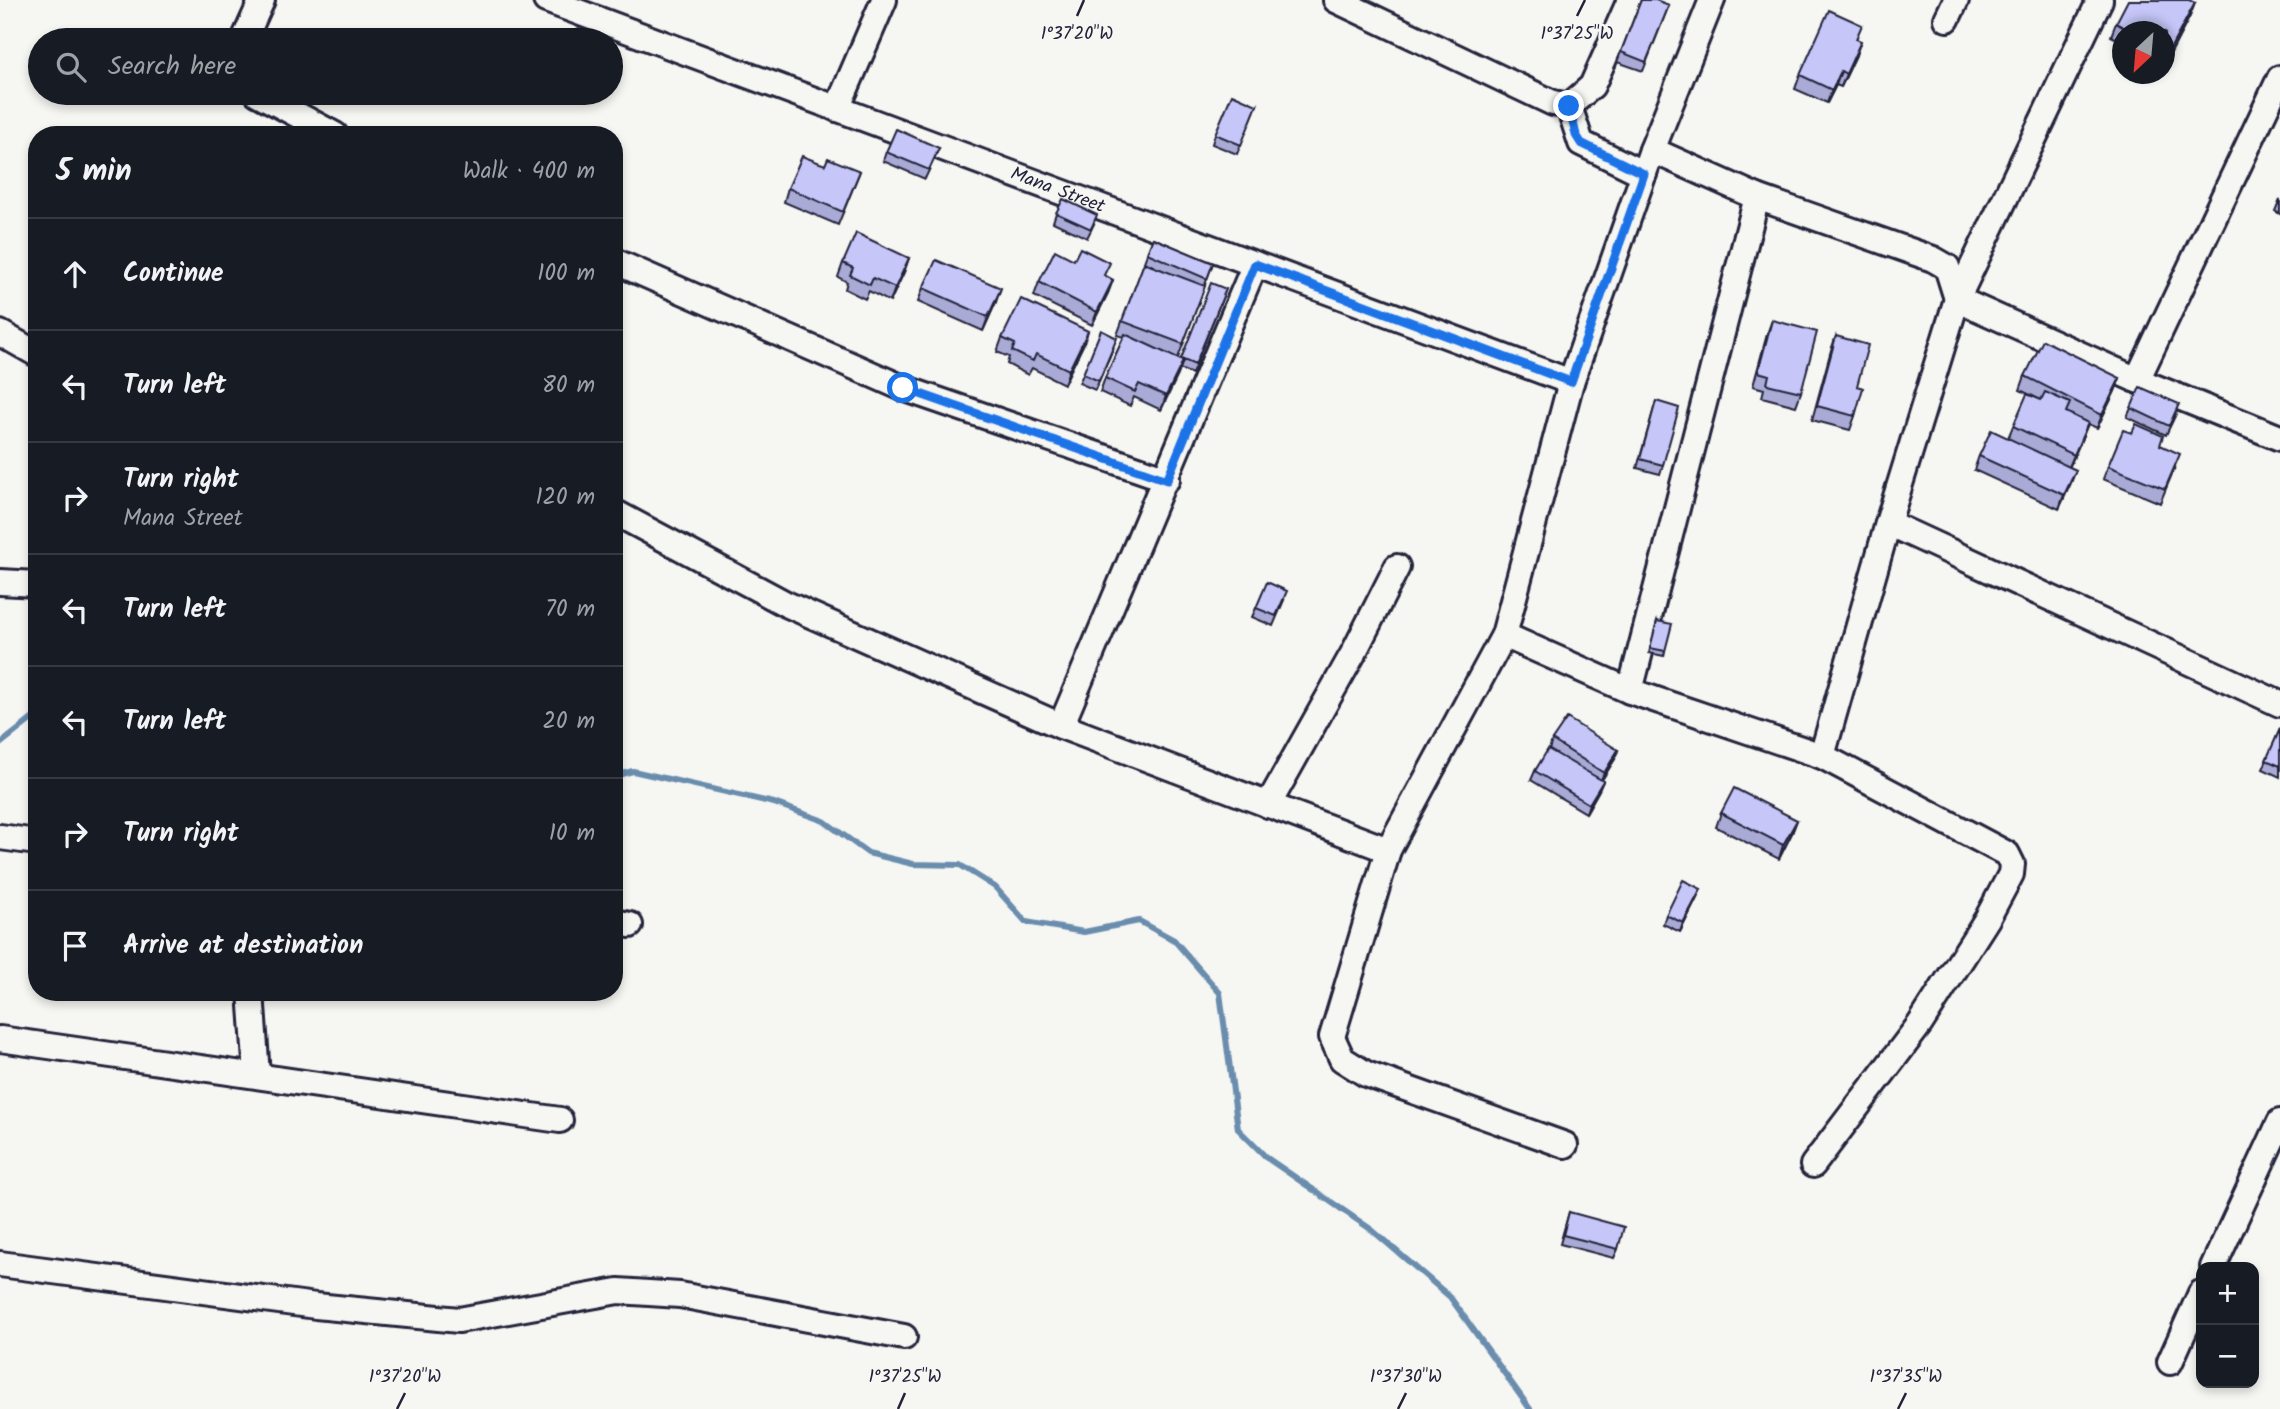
<!DOCTYPE html>
<meta charset="utf-8">
<style>
body{margin:0;font-family:Kalam,sans-serif;background:#20242c;color:#f1f3f6}
.controls{position:absolute;right:21px;bottom:21px;display:grid;overflow:hidden;border-radius:14px;box-shadow:0 4px 10px #0003}
.controls button{width:63px;height:63px;display:grid;place-items:center;padding:0;border:0;border-bottom:2px solid #363941;background:#171b24;color:#f1f3f6;font:35px sans-serif}
.compass{position:absolute;left:2112px;top:21px;width:63px;height:63px;border-radius:50%;background:#171b24;box-shadow:0 4px 10px #0003;rotate:206deg}
.stop{position:absolute;width:21px;height:21px;margin:-16px;border:5px solid #1a73e8;border-radius:50%;background:#fff}
.stop.end{background:#1a73e8;border-color:#fff;box-shadow:0 2px 7px #0008}
.list{margin:0;padding:0;list-style:none}
h2{display:flex;justify-content:space-between;align-items:center;height:91px;margin:0;padding:0 28px;font-size:30px}
h2 small{font-size:23px;font-weight:400;color:#9ea1a6}
.list li{display:grid;grid-template-columns:46px 1fr auto;gap:21px;align-items:center;box-sizing:border-box;height:112px;padding:0 28px;border-top:2px solid #363941}
.list b{display:block;font-size:26px;white-space:nowrap}
.list p{margin:0;font-size:23px;white-space:nowrap;color:#9ea1a6}
.list em{font-size:23px;font-style:normal;color:#9ea1a6}
.icon{flex:none;width:38px;height:38px;fill:none;stroke:currentColor;stroke-width:2;stroke-linecap:round;stroke-linejoin:round}
.map{position:relative;flex:none;width:2280px;height:1409px;overflow:hidden}
.search{position:absolute;background:#171b24;box-shadow:0 4px 10px #0003;left:28px;top:28px;width:595px;height:77px;display:flex;align-items:center;gap:18px;box-sizing:border-box;padding:0 24px;border-radius:38px;color:#9ea1a6;font-size:26px}
.panel{position:absolute;background:#171b24;box-shadow:0 4px 10px #0003;left:28px;top:126px;width:595px;height:875px;border-radius:28px}
.map>svg:first-child{display:block}
.lines{fill:none;stroke-linecap:round;stroke-linejoin:round}
.stream{stroke:#6a8dae;stroke-width:6}
.minor-casing{stroke:#22223b;stroke-width:30}
.minor{stroke:#f6f6f2;stroke-width:24}
.wall{fill:#aaaad6;stroke:#22223b;stroke-width:2}
.shaded-wall{fill:#8b8bae;stroke:#22223b;stroke-width:2}
.building{fill:#c6c6f9;stroke:#22223b;stroke-width:2}
.route{stroke:#1a73e8;stroke-width:9}
.ticks{fill:none;stroke:#22223b;stroke-width:2.5}
.labels{text-anchor:middle;dominant-baseline:central;stroke-width:5;stroke-linejoin:round;paint-order:stroke}
.street-label{font-size:19px;fill:#22223b;stroke:#f6f6f2}
.ticks-label{font-size:18px;text-anchor:middle;fill:#22223b;stroke:#f6f6f2;stroke-width:5;stroke-linejoin:round;paint-order:stroke}
</style>
<div class="map">
<svg width="2280" height="1409" viewBox="0 0 2280 1409">
<rect width="100%" height="100%" fill="#f6f6f2"/>
<filter id="ink" filterUnits="userSpaceOnUse"><feTurbulence type="fractalNoise" baseFrequency=".0143" numOctaves="2"/><feDisplacementMap in="SourceGraphic" scale="14" xChannelSelector="R" yChannelSelector="G"/><feConvolveMatrix kernelMatrix="1 2 1 2 8 2 1 2 1" color-interpolation-filters="sRGB"/></filter>
<g filter="url(#ink)">
<g class="lines">
<path class="stream" d="M0,744L37,715
M614,776L633,771L774,803L824,821L868,853L913,864L960,865L995,887L1026,922L1084,932L1139,921L1174,940L1220,993L1238,1129L1267,1158L1372,1230L1450,1297L1530,1409"/>
<defs>
<g id="minor">
<path id="s1" d="M546,0L1571,382"/>
<path d="M1336,0L1553,103L1569,106L1592,86L1630,0"/>
<path d="M1947,19L1956,0"/>
<path d="M244,40L262,0"/>
<path d="M257,93L335,135"/>
<path d="M1569,106L1581,143L1644,174"/>
<path d="M837,109L884,0"/>
<path d="M1652,150L1757,197L1933,259L1947,267L1957,299L2137,380L2280,438"/>
<path d="M614,261L903,388L1167,479"/>
<path d="M0,333L37,354"/>
<path d="M2137,380L2280,78"/>
<path d="M614,512L786,604L1061,726L1388,850"/>
<path d="M1888,523L2280,704"/>
<path d="M0,582L37,584"/>
<path d="M1504,635L1630,691L1822,756L2007,854L2012,864L2011,874L1987,919L1920,1024L1813,1165"/>
<path d="M1630,691L1757,197"/>
<path d="M1061,726L1255,264"/>
<path d="M1822,756L1888,523L1957,299L2100,0"/>
<path d="M1268,805L1354,652L1397,567"/>
<path d="M0,837L37,842"/>
<path d="M614,922L630,925"/>
<path d="M251,992L257,1075"/>
<path d="M0,1039L560,1120"/>
<path d="M1565,1145L1366,1074L1342,1059L1332,1037L1388,850L1504,635L1571,382L1652,150L1712,0"/>
<path d="M0,1264L316,1306L459,1320L618,1291L680,1295L904,1337"/>
<path d="M2213,1267L2280,1122"/>
<path d="M2170,1362L2201,1293"/>
</g>
</defs>
<use href="#minor" class="minor-casing"/>
<use href="#minor" class="minor"/>
</g>
<path class="wall" d="M1641,0L1669,5L1643,71L1617,62Z
M2195,3L2190,16L2165,64V32H2123V42L2111,36L2116,23Z
M1857,39L1856,55L1841,87L1836,85L1827,103L1795,89L1800,75Z
M1257,105L1237,154L1212,144L1215,134Z
M939,148L925,179L883,161L886,152Z
M825,165L860,171L838,225L784,202L788,188Z
M2280,199V214L2275,211Z
M1056,213L1094,224L1087,238L1053,222Z
M1153,238L1213,263L1178,358L1166,353L1180,360L1226,289L1192,374L1180,369L1161,410L1134,397L1130,406L1100,392L1105,378L1124,337L1117,335L1144,263L1155,267L1144,262Z
M909,258L904,272L890,302L869,291L865,299L845,289L847,282L838,277L843,263Z
M1106,276L1113,280L1108,293L1092,325L1034,296L1039,282Z
M923,288L996,302L983,331L918,302Z
M1772,320L1801,392L1796,406L1762,397L1764,389L1753,386L1767,334Z
M1836,336L1857,386L1855,416L1850,430L1812,420L1831,350Z
M1002,338L1083,345L1064,384L1032,368L1028,375L1007,364L1009,357L997,352Z
M1114,347L1095,390L1079,383L1083,374Z
M2025,376L2120,378L2115,391L2097,428L2088,424L2069,467L2076,470L2059,509L1974,470L1979,456L2008,438L2013,426L2041,400L2020,390Z
M1656,401L1663,465L1660,474L1637,468Z
M2131,408L2176,414L2166,435L2127,417Z
M2108,466L2175,467L2160,503L2103,479Z
M1284,600L1273,626L1252,617L1256,608Z
M1657,621L1665,651L1664,656L1649,653Z
M2280,729V777L2263,769Z
M1552,740L1618,750L1615,759L1602,780L1603,781L1599,790L1586,813L1531,780L1535,771L1549,750Z
M1721,813L1797,820L1792,833L1779,859L1716,827Z
M1697,898L1680,932L1663,924L1666,915Z
M1569,1212L1618,1249L1614,1258L1560,1244Z"/>
<path class="shaded-wall" d="M2195,3L2190,16L2165,64L2169,51Z
M1861,41L1856,55L1841,87L1846,74Z
M1841,71L1836,85L1827,103L1832,90Z
M909,258L904,272L890,302L895,288Z
M1113,280L1108,293L1092,325L1097,312Z
M1001,288L996,302L983,331L988,317Z
M1088,331L1083,345L1064,384L1069,370Z
M1183,361L1178,375L1161,410L1166,396Z
M2120,378L2115,391L2097,428L2102,415Z
M2088,423L2083,436L2069,468L2074,455Z
M2076,470L2071,483L2059,509L2064,495Z
M1618,750L1615,759L1600,782L1604,773Z
M1603,781L1599,790L1586,813L1589,804Z
M1797,820L1792,833L1779,859L1783,845Z
M1701,889L1697,898L1680,932L1683,923Z"/>
<path class="building" d="M1641,0H1656L1669,5L1646,62L1621,52Z
M2128,0H2189L2195,3L2169,51L2165,48V32H2132L2116,23Z
M1829,10L1862,25L1856,39L1861,41L1846,74L1841,71L1832,90L1800,75Z
M1232,94L1257,105L1241,145L1215,134Z
M896,129L939,148L929,170L886,152Z
M802,156L825,165L828,158L860,171L843,212L788,188Z
M1063,199L1097,215L1091,229L1056,213Z
M856,233L909,258L895,288L873,278L870,285L850,275L853,268L843,263Z
M1153,238L1213,263L1207,279L1147,253Z
M1080,248L1110,263L1104,275L1113,280L1097,312L1039,282L1055,250L1074,260Z
M936,260L1001,288L988,317L923,288Z
M1144,263L1205,286L1183,344L1122,321Z
M1211,283L1226,289L1195,365L1181,359Z
M1021,299L1088,331L1069,370L1036,354L1033,361L1012,351L1015,344L1002,338Z
M1772,320L1817,332L1801,392L1767,384L1769,375L1758,372Z
M1101,330L1117,338L1099,381L1083,374Z
M1125,334L1183,361L1166,396L1139,384L1135,392L1105,378Z
M1836,336L1868,345L1857,386L1863,388L1855,416L1817,406Z
M2043,340L2120,378L2102,415L2025,376Z
M2140,387L2179,404L2169,426L2131,408Z
M2045,392L2070,403L2066,412L2088,423L2074,455L2013,426L2027,394L2041,400Z
M1656,401L1679,408L1663,465L1640,459Z
M2136,424L2163,436L2160,445L2180,454L2165,489L2108,466L2123,430L2132,433Z
M1991,430L2076,470L2064,495L1979,456Z
M1267,582L1287,591L1276,616L1256,608Z
M1657,621L1672,624L1665,651L1650,648Z
M1567,718L1618,750L1604,773L1552,740Z
M2280,729V766L2266,760Z
M1548,749L1603,781L1589,804L1535,771Z
M1734,788L1797,820L1783,845L1721,813Z
M1683,880L1701,889L1683,923L1666,915Z
M1569,1212L1624,1227L1618,1249L1563,1235Z"/>
</g>
<g class="lines" filter="url(#ink)">
<path class="route" d="M903,388L1167,480L1255,264L1571,382L1644,174L1581,143L1576,135L1569,106"/>
</g>
<path class="ticks" d="M1077,16L1084,0M1577,16L1585,0M397,1409L405,1393M898,1409L905,1393M1398,1409L1406,1393M1898,1409L1906,1393"/>
<g class="labels">
<g class="street-label">
<text stroke="none"><textPath href="#s1" startOffset="546">Mana Street</textPath></text>
</g>
</g>
<g class="ticks-label">
<text x="1077" y="39">1°37'20"W</text>
<text x="1577" y="39">1°37'25"W</text>
<text x="405" y="1382">1°37'20"W</text>
<text x="905" y="1382">1°37'25"W</text>
<text x="1406" y="1382">1°37'30"W</text>
<text x="1906" y="1382">1°37'35"W</text>
</g>
</svg>
<div class="controls">
<button>+</button>
<button>−</button>
</div>
<svg class="compass" viewBox="-18 -18 36 36"><path d="M0-13l5 13h-10z" fill="#e53935"/><path d="M0 13l5-13h-10z" fill="#9ea1a6"/></svg>
<div class="stop" style="left:903px;top:388px"></div>
<div class="stop end" style="left:1569px;top:106px"></div>
<div class="search"><svg class="icon" aria-label="search" viewBox="0 0 24 24"><circle cx="10" cy="10" r="6"/><path d="M15 15l6 6"/></svg>Search here</div>
<section class="panel">
<h2>5 min<small>Walk · 400 m</small></h2>
<ul class="list">
<li><svg class="icon" aria-label="ahead" viewBox="0 0 24 24"><path d="M12 20V5M6 11l6-6 6 6"/></svg><div><b>Continue</b></div><em>100 m</em></li>
<li><svg class="icon" aria-label="left" viewBox="0 0 24 24"><path d="M17 20v-9H6M10 6l-5 5 5 5"/></svg><div><b>Turn left</b></div><em>80 m</em></li>
<li><svg class="icon" aria-label="right" viewBox="0 0 24 24"><path d="M7 20v-9h11M14 6l5 5-5 5"/></svg><div><b>Turn right</b><p>Mana Street</p></div><em>120 m</em></li>
<li><svg class="icon" aria-label="left" viewBox="0 0 24 24"><path d="M17 20v-9H6M10 6l-5 5 5 5"/></svg><div><b>Turn left</b></div><em>70 m</em></li>
<li><svg class="icon" aria-label="left" viewBox="0 0 24 24"><path d="M17 20v-9H6M10 6l-5 5 5 5"/></svg><div><b>Turn left</b></div><em>20 m</em></li>
<li><svg class="icon" aria-label="right" viewBox="0 0 24 24"><path d="M7 20v-9h11M14 6l5 5-5 5"/></svg><div><b>Turn right</b></div><em>10 m</em></li>
<li><svg class="icon" aria-label="arrive" viewBox="0 0 24 24"><path d="M6 21V4h12l-3 4 3 4H6"/></svg><div><b>Arrive at destination</b></div></li>
</ul>
</section>
</div>
